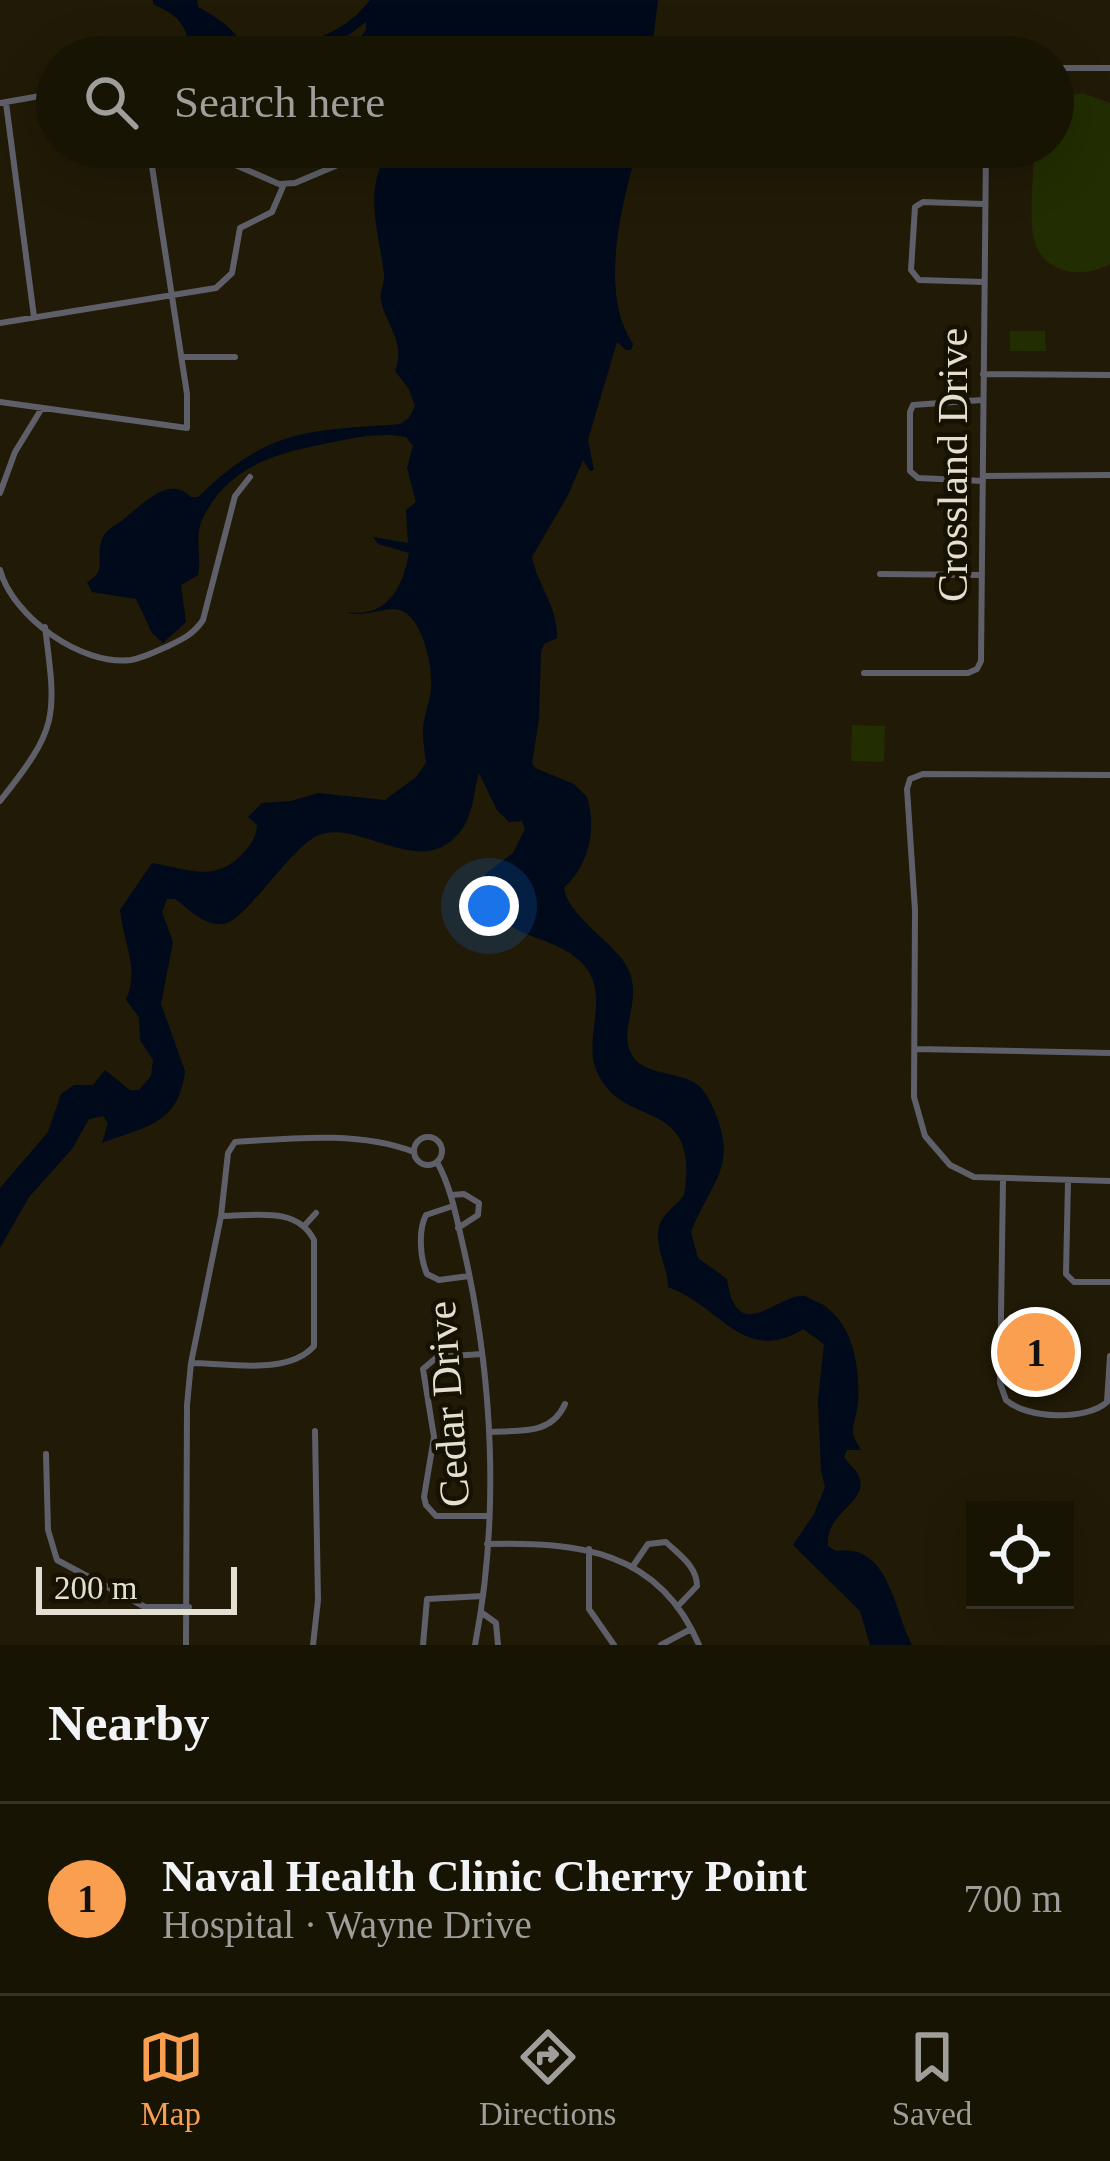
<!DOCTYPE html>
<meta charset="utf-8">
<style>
body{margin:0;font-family:Georgia,serif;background:#252113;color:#f1f3f6}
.controls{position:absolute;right:36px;bottom:36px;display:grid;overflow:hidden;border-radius:0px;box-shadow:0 12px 48px #0002}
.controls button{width:108px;height:108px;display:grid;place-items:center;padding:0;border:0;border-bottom:3px solid #363326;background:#181404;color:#f1f3f6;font:60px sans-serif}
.scale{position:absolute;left:36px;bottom:30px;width:201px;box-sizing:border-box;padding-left:12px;border:6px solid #e3dfd2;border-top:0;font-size:33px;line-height:42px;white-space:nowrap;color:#e3dfd2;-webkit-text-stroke:9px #171101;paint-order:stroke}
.you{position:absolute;left:489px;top:906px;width:42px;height:42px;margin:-30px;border:9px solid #fff;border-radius:50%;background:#1a73e8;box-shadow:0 0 0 18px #1a73e833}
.badge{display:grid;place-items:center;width:78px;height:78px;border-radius:50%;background:#fa9f4f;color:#111;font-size:39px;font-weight:700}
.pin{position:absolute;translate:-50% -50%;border:6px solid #fff;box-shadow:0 3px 12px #0006}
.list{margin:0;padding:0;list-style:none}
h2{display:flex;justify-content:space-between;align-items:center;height:156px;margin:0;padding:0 48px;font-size:51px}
h2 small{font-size:39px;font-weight:400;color:#9f9e9a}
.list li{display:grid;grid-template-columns:78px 1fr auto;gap:36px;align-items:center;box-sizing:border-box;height:192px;padding:0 48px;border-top:3px solid #363326}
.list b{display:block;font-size:45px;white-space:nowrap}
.list p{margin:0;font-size:39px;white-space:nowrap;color:#9f9e9a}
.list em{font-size:39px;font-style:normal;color:#9f9e9a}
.icon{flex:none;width:66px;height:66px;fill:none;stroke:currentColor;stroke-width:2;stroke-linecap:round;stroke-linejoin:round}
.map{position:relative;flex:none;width:1110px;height:1645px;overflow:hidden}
.search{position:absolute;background:#181404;box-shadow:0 12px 48px #0002;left:36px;right:36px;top:36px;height:132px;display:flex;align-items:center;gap:30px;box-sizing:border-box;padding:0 42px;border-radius:66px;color:#9f9e9a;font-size:45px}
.sheet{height:348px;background:#181404}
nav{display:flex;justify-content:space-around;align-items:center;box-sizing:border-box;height:168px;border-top:3px solid #363326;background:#181404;font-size:33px;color:#9f9e9a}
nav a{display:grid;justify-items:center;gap:6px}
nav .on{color:#fa9f4f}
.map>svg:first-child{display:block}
.green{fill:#222d02}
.water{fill:#000a1b}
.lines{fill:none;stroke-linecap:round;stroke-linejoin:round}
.street{stroke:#5f5f69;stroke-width:6}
.labels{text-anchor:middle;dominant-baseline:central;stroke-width:9;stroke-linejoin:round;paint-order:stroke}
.street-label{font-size:42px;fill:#e3dfd2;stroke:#171101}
</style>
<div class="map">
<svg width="1110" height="1645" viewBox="0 0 1110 1645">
<rect width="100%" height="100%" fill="#201a06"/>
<path class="green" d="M1083,93L1110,103V264C1081,280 1040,274 1033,235C1029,208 1034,175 1034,147H1053V104L1064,97Z
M1010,331H1045L1046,351H1010Z
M852,725L885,726L884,762L851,761Z"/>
<path class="water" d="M153,0H197L198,7C220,19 240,32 248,57H190C188,26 181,17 153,4Z
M370,0H658L651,57H335L355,45L366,30V22C334,46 317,57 276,57C315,33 338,40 370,0Z
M392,147H638C622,203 598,292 633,344L631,350H626L617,342L588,440L594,470L590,471L583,460L568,495L532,557C538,587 558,606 557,638L544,644L541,652L539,719L532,763L535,768L574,784L587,797C597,830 589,864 564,888C567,913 606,938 622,959C650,997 614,1027 633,1057C642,1071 669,1073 684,1078C701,1083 707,1094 714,1110C739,1167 710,1183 691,1232L698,1258L727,1279C737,1349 779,1292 805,1296C806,1296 820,1304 822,1304C855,1326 860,1369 858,1405C857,1413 852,1425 853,1433C854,1439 858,1444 861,1450H847L844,1457C847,1462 852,1466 856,1471C876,1501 824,1510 828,1546L836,1551C889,1542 894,1611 912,1645H870L860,1611L793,1545L814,1514L825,1487L821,1471L818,1400L824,1344L803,1329C744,1366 721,1306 668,1287C668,1265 649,1237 663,1218C669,1209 678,1204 684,1195C701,1095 625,1131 598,1074C580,1039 615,992 579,960C543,928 488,943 485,874L513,853L525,829L522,821L509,822L497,810L479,773C474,788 474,810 464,826C425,887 360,816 317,836C290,848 245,922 223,924C204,926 189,909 175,899H167L162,912L173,942L161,1004L185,1071C179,1126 142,1127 102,1143L108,1123L103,1116L89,1119L72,1149L29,1197L0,1248V1188L48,1132L61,1094L74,1085H93L105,1070L130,1090H139L151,1076L153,1060L140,1040L139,1017L126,1000C140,969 123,941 120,910L152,863C188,869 217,884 245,851C253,842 256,836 257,825L248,817L262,803L291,801L318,793L385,800L416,777L426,763C425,753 423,744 423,734C422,718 430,704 431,688C433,668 423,619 402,611C387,604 368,619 347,612C388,618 403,587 409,553L378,544L373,537L408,543L406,510L416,502L407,468L413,446L406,437C382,432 357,437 333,442C278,453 228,464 202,520C194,537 202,557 198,575L181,585L186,622L163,643L152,633L136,599L92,592L87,582C108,572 95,557 102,539C107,528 115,526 124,519C142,505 169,474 191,497H198C269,428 307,431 400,424L409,418L415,406L409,389L395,371C406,342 387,327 381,301C379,293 385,283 384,274C379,231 361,186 392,147Z"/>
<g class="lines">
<path class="street" d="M1053,68H1110
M0,103L57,93
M6,103L34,317
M194,147L279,184L295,183L366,153
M984,204L923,202L915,207L911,270L919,280L984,282
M0,323L216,288L232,273L240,228L272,212L284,184
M182,357H235
M983,374L1110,375
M982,400L913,405L910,412V471L918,478L983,481
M0,402L187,428V394L149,147
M983,476L1110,475
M0,493L15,452L42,408
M0,570C13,617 81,666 131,660C143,658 155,652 166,647C181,640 193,635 203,620L235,496L250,477
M880,574L982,575
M864,673H968L977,669L981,661L986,147
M1110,775L923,774L910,779L907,789L915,910L914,1097L925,1136L950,1165L974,1177L1110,1181
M0,801C58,728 57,719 45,627
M916,1049L1110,1053
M414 1151a14 14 0 1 1 28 0a14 14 0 1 1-28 0Z
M437,1162C452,1189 457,1221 464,1250C493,1378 500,1516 475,1645
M1003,1181L1000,1383L1006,1400C1027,1419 1086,1421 1107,1402L1110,1356
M1068,1181L1066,1274L1074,1282H1110
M451,1195L464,1194L479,1203L478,1215L458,1228
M453,1206L426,1215C418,1230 420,1258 427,1274L439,1280L469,1276
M305,1225L316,1213
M482,1354L437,1357L423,1369L434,1437L424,1497L426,1505L436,1516H487
M191,1363C227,1363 288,1376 314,1346V1240C297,1206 254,1216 222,1216
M489,1432C519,1430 551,1436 565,1404
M46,1454L48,1530L57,1560L145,1607H189
M487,1544C578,1542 659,1550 699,1645
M589,1549V1609L614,1645
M633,1566L648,1544L666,1542C679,1555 697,1566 697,1586L677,1607
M481,1612L496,1623L498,1645
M186,1645L187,1405L191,1363L221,1216L228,1153L235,1142C293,1138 360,1131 414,1152
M313,1645L318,1600L315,1431
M423,1645L427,1599L483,1596
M661,1645L691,1629"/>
</g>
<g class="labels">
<g class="street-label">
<text transform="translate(953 465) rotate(-90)">Crossland Drive</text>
<text transform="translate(448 1404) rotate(-94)">Cedar Drive</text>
</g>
</g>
</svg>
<div class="controls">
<button><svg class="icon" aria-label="locate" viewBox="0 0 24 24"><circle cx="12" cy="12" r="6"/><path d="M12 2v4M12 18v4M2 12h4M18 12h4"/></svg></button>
</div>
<div class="scale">200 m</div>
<div class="you"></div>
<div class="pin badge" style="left:1036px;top:1352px">1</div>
<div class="search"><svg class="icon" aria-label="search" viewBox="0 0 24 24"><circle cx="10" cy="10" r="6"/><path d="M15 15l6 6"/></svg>Search here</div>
</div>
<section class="sheet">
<h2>Nearby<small></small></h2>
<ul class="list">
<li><span class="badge">1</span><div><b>Naval Health Clinic Cherry Point</b><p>Hospital · Wayne Drive</p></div><em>700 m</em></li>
</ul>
</section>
<nav>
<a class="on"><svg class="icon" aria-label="map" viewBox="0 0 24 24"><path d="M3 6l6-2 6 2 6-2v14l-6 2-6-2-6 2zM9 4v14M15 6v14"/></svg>Map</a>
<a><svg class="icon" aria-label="directions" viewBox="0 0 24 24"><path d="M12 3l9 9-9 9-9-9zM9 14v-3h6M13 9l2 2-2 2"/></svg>Directions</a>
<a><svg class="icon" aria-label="saved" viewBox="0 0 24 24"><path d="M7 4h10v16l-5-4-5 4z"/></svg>Saved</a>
</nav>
